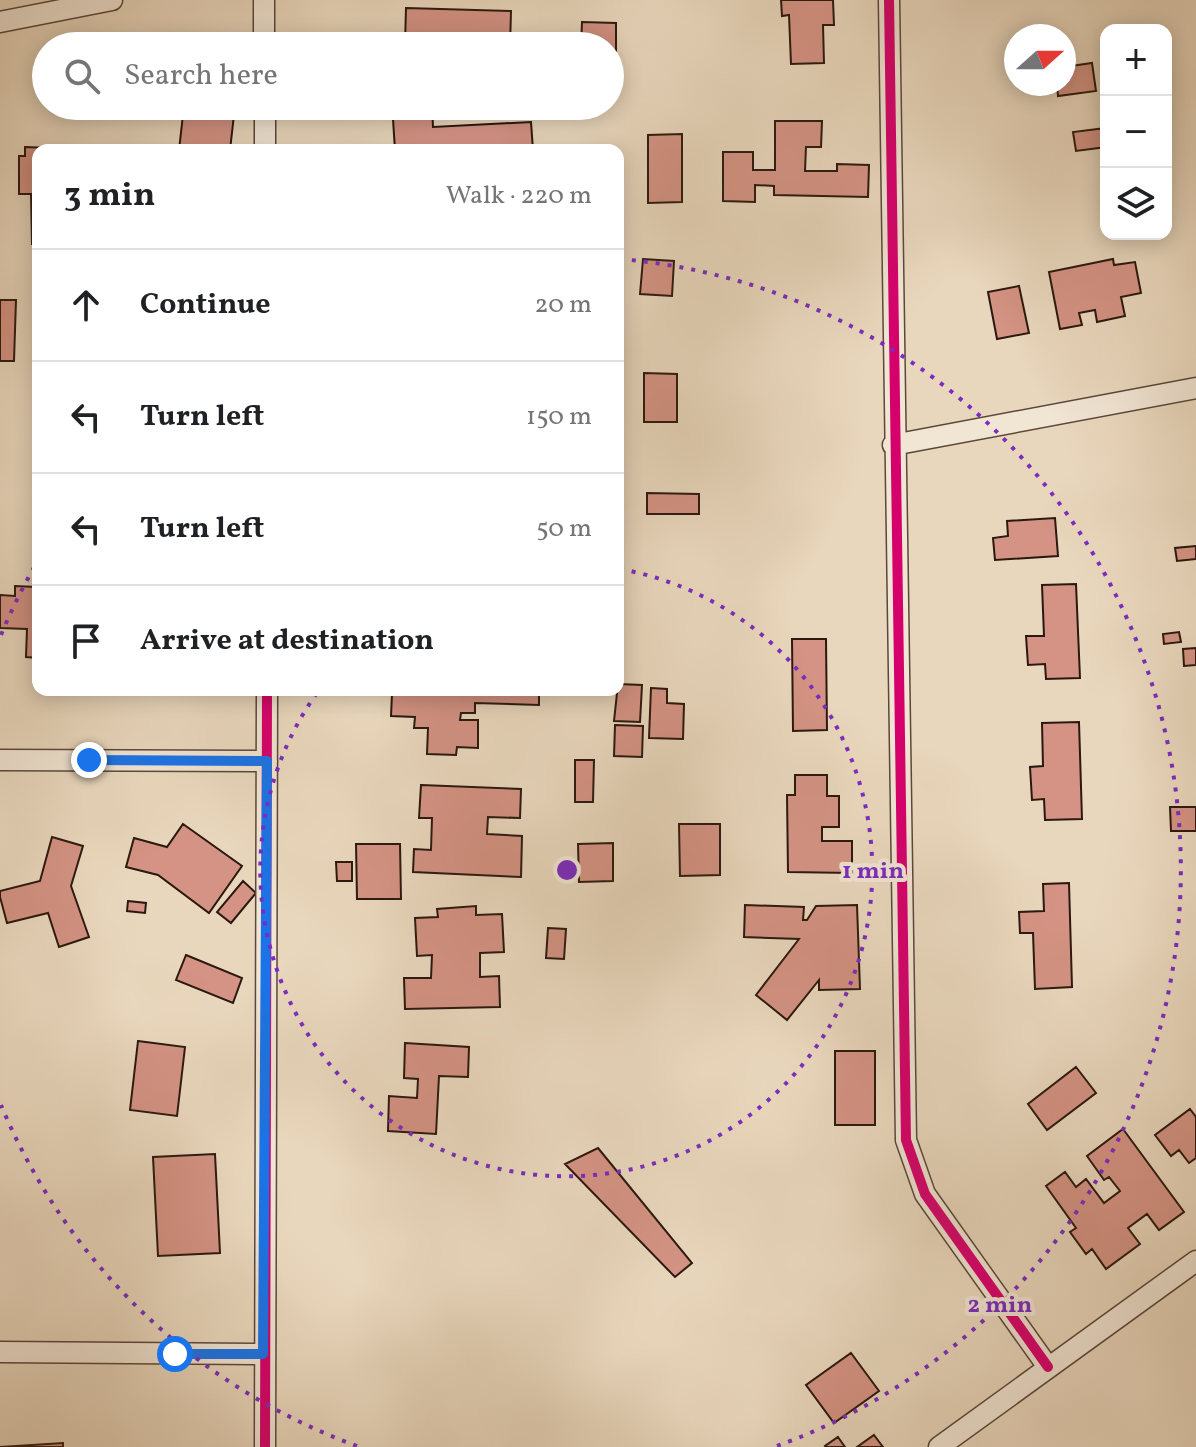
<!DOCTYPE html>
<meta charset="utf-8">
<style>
body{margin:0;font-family:Vollkorn,serif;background:#f6f6f6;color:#202124}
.controls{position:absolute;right:24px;top:24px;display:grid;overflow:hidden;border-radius:16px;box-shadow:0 4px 20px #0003}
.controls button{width:72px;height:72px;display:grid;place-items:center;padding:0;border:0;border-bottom:2px solid #e0e0e0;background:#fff;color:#202124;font:40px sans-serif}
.compass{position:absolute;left:1004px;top:24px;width:72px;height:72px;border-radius:50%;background:#fff;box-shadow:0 4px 20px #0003;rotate:69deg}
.stop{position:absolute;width:24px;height:24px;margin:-18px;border:6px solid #1a73e8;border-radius:50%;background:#fff}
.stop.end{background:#1a73e8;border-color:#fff;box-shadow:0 2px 8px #0008}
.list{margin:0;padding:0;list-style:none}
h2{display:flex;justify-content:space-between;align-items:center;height:104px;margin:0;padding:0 32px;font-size:34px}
h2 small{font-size:26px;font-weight:400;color:#757577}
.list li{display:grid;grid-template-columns:52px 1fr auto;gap:24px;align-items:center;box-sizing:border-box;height:112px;padding:0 32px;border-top:2px solid #e0e0e0}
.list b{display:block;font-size:30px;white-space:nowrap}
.list em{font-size:26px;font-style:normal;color:#757577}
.icon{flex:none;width:44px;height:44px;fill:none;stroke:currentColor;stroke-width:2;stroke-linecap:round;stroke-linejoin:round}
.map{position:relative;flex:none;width:1196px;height:1447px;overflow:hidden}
.search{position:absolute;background:#fff;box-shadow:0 4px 20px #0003;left:32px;top:32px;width:592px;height:88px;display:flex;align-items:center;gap:20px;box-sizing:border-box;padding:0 28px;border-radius:44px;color:#757577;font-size:30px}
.panel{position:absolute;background:#fff;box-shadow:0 4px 20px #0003;left:32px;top:144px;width:592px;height:552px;border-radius:16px}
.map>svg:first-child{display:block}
.building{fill:#d49384;stroke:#2b180f;stroke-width:2}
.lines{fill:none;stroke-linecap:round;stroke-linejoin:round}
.minor-casing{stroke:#5a483a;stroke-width:23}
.minor{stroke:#f1e5d4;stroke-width:20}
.cycleway-casing{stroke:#f1e5d4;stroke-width:15}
.cycleway{stroke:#d6006c;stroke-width:10}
.route{stroke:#1a73e8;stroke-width:10}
.ring{fill:none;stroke:#7b2cbf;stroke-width:4;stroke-dasharray:4 8}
.centre{fill:#7b2cbf;stroke:#f1e5d4;stroke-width:4}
.ring-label{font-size:24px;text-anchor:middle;font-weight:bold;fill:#7b2cbf;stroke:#f1e5d4;stroke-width:8;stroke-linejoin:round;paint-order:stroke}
</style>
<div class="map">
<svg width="1196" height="1447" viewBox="0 0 1196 1447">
<rect width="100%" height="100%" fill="#e9d7bd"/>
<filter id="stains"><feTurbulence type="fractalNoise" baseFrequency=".0025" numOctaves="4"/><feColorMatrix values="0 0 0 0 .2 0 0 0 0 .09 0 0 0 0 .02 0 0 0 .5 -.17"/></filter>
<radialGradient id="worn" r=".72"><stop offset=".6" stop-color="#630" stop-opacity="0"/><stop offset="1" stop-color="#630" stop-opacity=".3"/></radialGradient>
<path class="building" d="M781,0H833L834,25H823L824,63L791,64L789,15L782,16Z
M406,8L511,11L510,46L405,44Z
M582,22L616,23V64H610V46H581Z
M1092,63L1096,91L1058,96L1057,84H1064V67Z
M184,106H235L230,150H179Z
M432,106L433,127L531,122L533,150H395L393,119L400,118L399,108Z
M775,121H822L821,147H806L805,171H837V164L869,165L868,197L774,195V186L755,185V202L723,201V152H753V170H775Z
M1106,128V147L1076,151L1073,132Z
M682,134V202L648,203V135Z
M25,147L52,148L38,150V244H32L31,194H19V156H25Z
M643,259L674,261L672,296L640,294Z
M1113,259L1114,265L1135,262L1141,293L1121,297L1125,316L1097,322L1095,310L1079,313L1082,325L1060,329L1049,272Z
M1019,286L1029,333L997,339L988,292Z
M0,300H16L14,361H0Z
M644,373L677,374V422H644Z
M647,493L699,494V514H647Z
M1055,518L1058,556L995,560L993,538L1008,536L1007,521Z
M1196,546V559L1177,561L1175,548Z
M1076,584L1080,678L1046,679L1045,664L1028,665L1026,636H1044L1042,585Z
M15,586L36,587L38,658L26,657L27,629L0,628V595L15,596Z
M1179,632L1181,642L1164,644L1163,634Z
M792,639H826L827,730L793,731Z
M1196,648V665L1184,666L1183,649Z
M618,684L642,685L640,722L614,721Z
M651,688L667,689V703L684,704L683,739L649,738Z
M415,690H539V705L475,703V713H461L460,720H478V748L457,747L456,755L427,754L428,728H414L415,717L391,716L392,694L415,695Z
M1079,722L1082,819L1045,820L1044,799L1032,800L1030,767L1043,766L1042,723Z
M615,725L643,726L642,757L614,756Z
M575,760H594L593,802H575Z
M795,775H827V796H839V827H822V841H852V873L788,872L787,795H795Z
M421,785L521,789L520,818L488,817L487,834L522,836L521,877L413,872L414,849L431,850L432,818H419Z
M1170,807H1196V831H1171Z
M183,824L242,866L209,913L158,875L126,867L134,838L167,847Z
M679,824H720V875L680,876Z
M52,837L83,846L71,886L89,937L59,947L48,913L7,923L0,897V891L40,881Z
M613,843V881L579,882L578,844Z
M356,844H400L401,899H357Z
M336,862H352V881H337Z
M243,881L256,893L231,923L217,912Z
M1069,883L1072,987L1035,989L1033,933H1020L1019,912L1044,911L1043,884Z
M128,901L146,903L145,913L127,911Z
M745,905L804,907L803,920H807L816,906L857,905L860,989L819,990V980L787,1020L756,995L799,939L744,937Z
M476,906V915L502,914L504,952L480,953V977L499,976L500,1007L405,1009L404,978H431L432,955L417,956L415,918L438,917L437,909Z
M548,928L566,929L564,959L546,958Z
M186,955L242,978L233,1003L176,980Z
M138,1041L185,1047L177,1116L130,1110Z
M405,1043L469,1047L468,1077L439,1076L436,1134L388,1131L389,1096L417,1098L418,1079L404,1078Z
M835,1051H875V1125H835Z
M1076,1067L1096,1093L1047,1130L1028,1104Z
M1190,1109L1196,1117V1158L1189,1163L1179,1150L1171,1156L1155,1135Z
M1123,1129L1184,1212L1159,1230L1147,1214L1128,1228L1140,1244L1106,1269L1092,1249L1086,1254L1070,1232L1076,1228L1046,1186L1065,1172L1076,1187L1086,1179L1104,1203L1120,1191L1109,1177L1104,1180L1087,1156Z
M598,1148L692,1263L675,1277L565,1164Z
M215,1154L220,1253L158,1256L153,1157Z
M851,1353L879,1391L834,1423L806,1385Z
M874,1435L883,1447H857Z
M838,1437L845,1447H826L825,1446Z
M63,1443V1447H0Z"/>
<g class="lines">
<defs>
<path id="minor" d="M264,0V46
M889,0L906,1140L925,1194L1048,1367
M0,22L112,0
M265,106V150
M893,445L1196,388
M0,760L267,761
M0,1352L263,1354
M265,1447L267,690
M939,1447L1196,1261"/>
</defs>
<use href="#minor" class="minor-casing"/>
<use href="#minor" class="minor"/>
<defs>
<path id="cycleway" d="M889,0L906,1140L925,1194L1048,1367
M265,1447L267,690"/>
</defs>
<use href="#cycleway" class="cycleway-casing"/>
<use href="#cycleway" class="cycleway"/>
</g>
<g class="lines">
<path class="route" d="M89,760L267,761L263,1354H175"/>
</g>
<g class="ring">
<path d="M620 569A306 306 0 1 1 319 690"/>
<path d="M357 1446A613 613 0 0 1 1 1105M1 635A613 613 0 0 1 36 564M620 259A613 613 0 0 1 777 1446"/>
</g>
<circle cx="567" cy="870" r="12" class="centre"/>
<g class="ring-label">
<text x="873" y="878">1 min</text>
<text x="1000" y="1312">2 min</text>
</g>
<rect width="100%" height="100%" filter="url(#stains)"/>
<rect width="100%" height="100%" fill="url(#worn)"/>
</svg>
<div class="controls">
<button>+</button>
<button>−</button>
<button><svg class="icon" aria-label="layers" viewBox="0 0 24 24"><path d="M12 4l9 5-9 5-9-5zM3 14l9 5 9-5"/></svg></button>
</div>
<svg class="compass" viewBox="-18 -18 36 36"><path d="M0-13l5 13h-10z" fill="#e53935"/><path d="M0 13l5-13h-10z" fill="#757577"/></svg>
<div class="stop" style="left:175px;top:1354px"></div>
<div class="stop end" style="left:89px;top:760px"></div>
<div class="search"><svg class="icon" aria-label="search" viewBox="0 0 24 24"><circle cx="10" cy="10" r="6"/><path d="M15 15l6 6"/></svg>Search here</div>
<section class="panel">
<h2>3 min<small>Walk · 220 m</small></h2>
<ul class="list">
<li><svg class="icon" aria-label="ahead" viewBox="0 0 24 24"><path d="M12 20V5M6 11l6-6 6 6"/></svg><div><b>Continue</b></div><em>20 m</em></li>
<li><svg class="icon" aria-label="left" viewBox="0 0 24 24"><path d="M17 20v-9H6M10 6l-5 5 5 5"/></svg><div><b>Turn left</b></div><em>150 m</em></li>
<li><svg class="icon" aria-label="left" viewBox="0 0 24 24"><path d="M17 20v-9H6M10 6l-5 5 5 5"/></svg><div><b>Turn left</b></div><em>50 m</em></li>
<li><svg class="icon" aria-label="arrive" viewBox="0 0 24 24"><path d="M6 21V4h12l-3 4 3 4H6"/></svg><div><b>Arrive at destination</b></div></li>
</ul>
</section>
</div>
